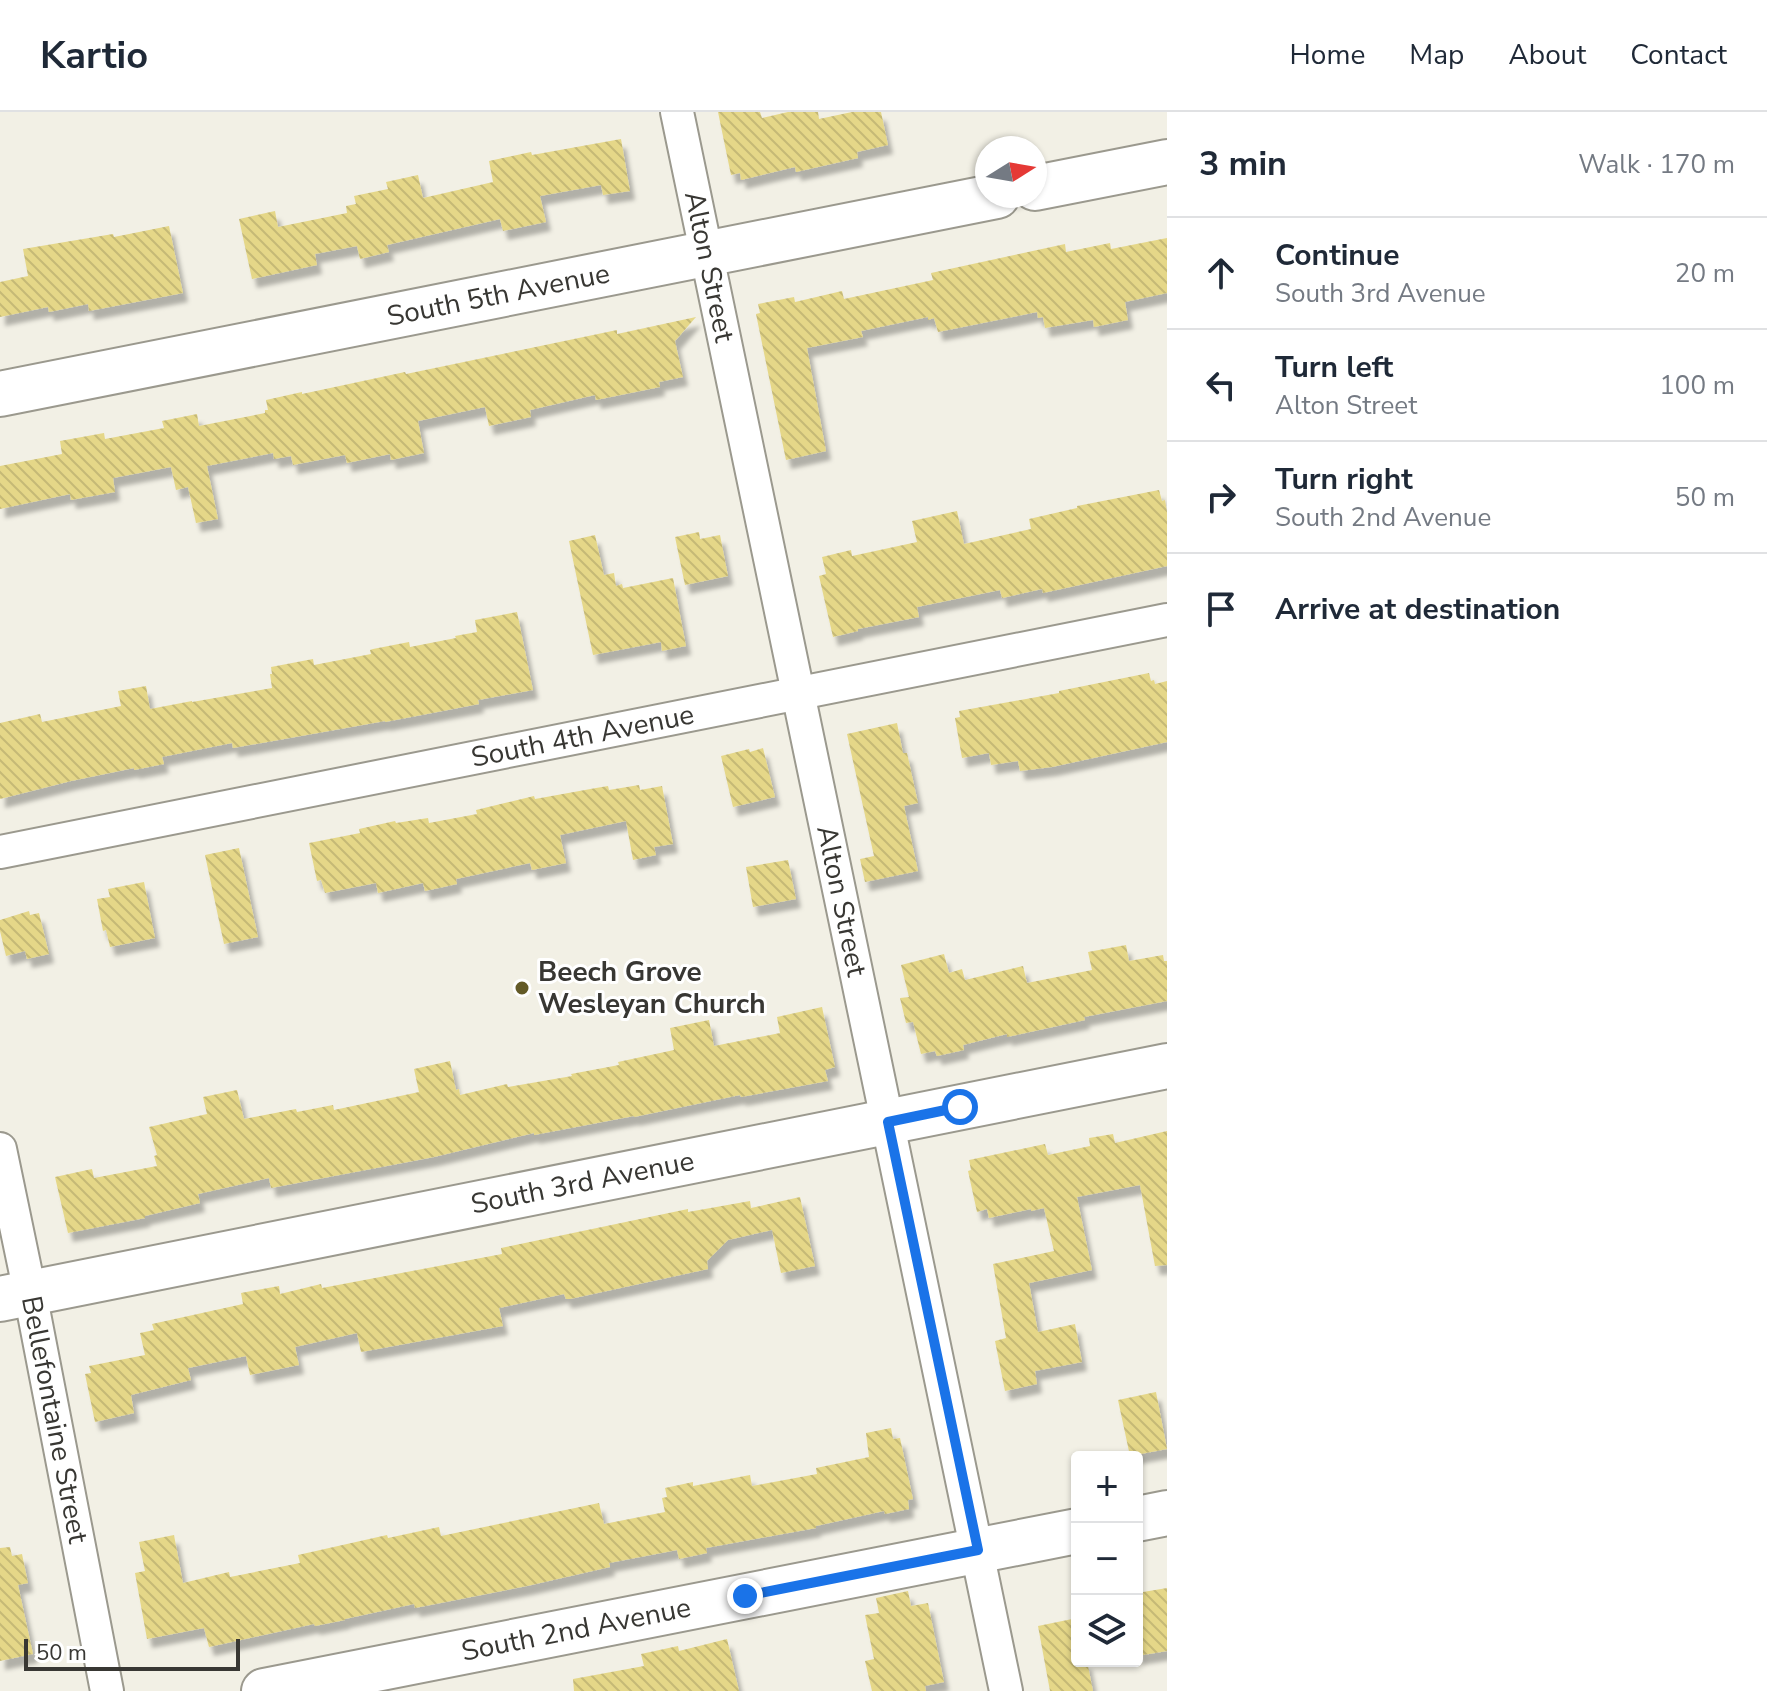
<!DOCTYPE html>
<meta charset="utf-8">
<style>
body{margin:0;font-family:"Nunito Sans",sans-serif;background:#f6f6f7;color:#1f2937}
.controls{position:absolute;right:24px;bottom:24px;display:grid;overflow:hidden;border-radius:8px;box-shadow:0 2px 6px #0004}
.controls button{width:72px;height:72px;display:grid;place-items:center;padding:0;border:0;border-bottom:2px solid #e0e1e3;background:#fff;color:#1f2937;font:40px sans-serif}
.compass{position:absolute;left:975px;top:24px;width:72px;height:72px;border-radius:50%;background:#fff;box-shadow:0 2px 6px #0004;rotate:79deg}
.scale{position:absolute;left:24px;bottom:20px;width:216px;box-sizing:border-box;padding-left:8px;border:4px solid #383733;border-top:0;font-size:22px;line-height:28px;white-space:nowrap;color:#383733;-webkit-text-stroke:6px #fff;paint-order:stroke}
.stop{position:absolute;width:24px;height:24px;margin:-18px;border:6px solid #1a73e8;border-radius:50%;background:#fff}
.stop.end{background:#1a73e8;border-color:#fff;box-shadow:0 2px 8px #0008}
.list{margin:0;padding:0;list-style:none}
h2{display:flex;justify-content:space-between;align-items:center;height:104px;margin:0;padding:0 32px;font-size:34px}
h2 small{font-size:26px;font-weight:400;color:#747a83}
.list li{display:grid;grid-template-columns:52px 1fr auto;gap:24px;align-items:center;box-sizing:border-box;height:112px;padding:0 32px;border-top:2px solid #e0e1e3}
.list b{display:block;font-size:30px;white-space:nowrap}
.list p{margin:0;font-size:26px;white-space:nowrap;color:#747a83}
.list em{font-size:26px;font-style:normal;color:#747a83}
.icon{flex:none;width:44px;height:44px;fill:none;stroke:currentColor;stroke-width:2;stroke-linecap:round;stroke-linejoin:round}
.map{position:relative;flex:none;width:1167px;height:1579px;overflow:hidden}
header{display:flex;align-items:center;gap:48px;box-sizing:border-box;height:112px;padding:0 40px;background:#fff;border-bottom:2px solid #e0e1e3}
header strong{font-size:38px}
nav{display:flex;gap:44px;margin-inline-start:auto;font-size:28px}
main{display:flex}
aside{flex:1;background:#fff}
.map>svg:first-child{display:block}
.building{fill:url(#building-back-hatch);filter:url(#shadow)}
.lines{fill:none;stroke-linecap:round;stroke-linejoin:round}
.street-casing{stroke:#9b998e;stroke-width:36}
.secondary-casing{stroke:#9b998e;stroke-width:48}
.street{stroke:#fff;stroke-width:32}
.secondary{stroke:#fff;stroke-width:44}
.route{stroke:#1a73e8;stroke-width:10}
.poi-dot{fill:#635a27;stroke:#fff;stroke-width:3}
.labels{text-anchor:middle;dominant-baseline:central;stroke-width:6;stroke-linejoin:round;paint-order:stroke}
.street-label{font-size:28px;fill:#383733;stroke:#fff}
.poi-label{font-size:28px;font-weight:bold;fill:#383733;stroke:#fff;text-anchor:start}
</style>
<header>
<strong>Kartio</strong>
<nav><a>Home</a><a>Map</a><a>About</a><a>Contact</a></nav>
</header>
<main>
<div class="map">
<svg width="1167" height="1579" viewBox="0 0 1167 1579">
<defs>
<pattern id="building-back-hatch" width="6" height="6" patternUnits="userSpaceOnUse" patternTransform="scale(2)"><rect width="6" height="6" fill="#e5d788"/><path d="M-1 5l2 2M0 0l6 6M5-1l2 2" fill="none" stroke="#c5b976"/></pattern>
<filter id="shadow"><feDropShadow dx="5" dy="9" stdDeviation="2" flood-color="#0004"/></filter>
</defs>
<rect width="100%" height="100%" fill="#f2f0e5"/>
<path class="building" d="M718,0H760L762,6L788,0H818L819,7L852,0H881L888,33L857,40L858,46L796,60L795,55L741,68L740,61L731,63Z
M621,27L630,79L603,83L601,73L540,84L546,110L503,119L500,107L387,133L389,140L360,147L357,134L315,142L317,153L252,167L239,107L275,99L278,115L347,101L346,94L356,92L354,84L388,77L386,70L418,63L423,86L493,70L489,49L531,40L532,43Z
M169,114L183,181L89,199L88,192L49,200L48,195L0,205V170L28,164L23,137L113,122L114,125Z
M1167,126V181L1125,190L1128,208L1094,215L1093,208L1045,216L1043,205L1038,206L1037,200L938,220L934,206L928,208V205L861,219L863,225L807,236L826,339L786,348L756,202L760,201L758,192L794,185L795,190L842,179L844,187L933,168L931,161L1065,132L1066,140L1110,131L1111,137Z
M696,205L675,229L683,265L659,270L660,275L596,288L595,283L530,298L531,305L489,314L485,295L418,309L424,341L391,348L390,342L347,351L345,343L293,353L291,344L274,347L273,341L207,354L218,407L196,411L188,375L176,378L171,355L113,366L115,380L71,388L70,382L0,397V354L62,342L60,329L104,321L105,327L164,316L162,309L197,302L199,314L265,301V298H268L266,288L302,280V282L405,260L406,262L617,218V222Z
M1159,378L1162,389L1165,388L1167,400V454L1043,481L1042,477L1002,486L1000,478L917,495L919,505L858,517V519L833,525L819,464L826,462L822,445L851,438L852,444L917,430L912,409L957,399L964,432L1031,417L1029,407L1077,396V394Z
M699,420L700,427L720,423L728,464L685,473L675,425Z
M595,423L604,463L614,461L616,474L622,472L623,476L673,466L686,534L662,539L661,530L593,543L569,429Z
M517,500L533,578L478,588L479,592L385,610V609L233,636L232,631L162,645L164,652L134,658V656L71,669L0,687V611L40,602L42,610L121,594L118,579L146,574L150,597L192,589V590L272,576L270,562H272L271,555L313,547L314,553L371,542L370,538L373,537L409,530L410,535L456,526L455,524L477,520L475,508Z
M1149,561L1151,569L1154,568L1155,572L1167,569V630L1052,655L1020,659L1018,649L991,653L989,641L962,646L955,606L960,605L959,599L1059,581V579Z
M897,611L903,641H907L918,691L904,694L918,759L865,770L860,747L874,744L847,622Z
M763,636L775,685L733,695L721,644L749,637L750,640Z
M639,673L640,678L662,674L673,732L654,735L656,743L633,748L626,709L560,723L566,751L532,758L530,751L456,767L457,772L425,779L423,771L378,781L376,771L325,781L321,768L317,769L309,731L360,721L359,717L395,709L396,711L428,706L429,711L477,702L476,698L534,684L535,687L596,676L608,674L609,678Z
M239,736L258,825L224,832L205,743Z
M788,748L796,787L753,795L746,755Z
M144,770L155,826L110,835L106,818L103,819L97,787L110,785L108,777Z
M29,799L30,803L39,801L49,842L27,847L25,839L6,844L0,819V808Z
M1126,833L1129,849L1163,843L1164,849H1167V889L1084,905L1085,908L1007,925V922L963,933L964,938L937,944L935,939L921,942L913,910L906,911L900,886L909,885L901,853L944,842L949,861L962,857L965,868L1023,854L1027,871L1092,858L1088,840Z
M822,895L835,955L825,958L828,969L741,985L740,983L634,1005V1004L534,1023V1021L434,1045L271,1076L269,1066L198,1082L200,1091L145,1104V1106L68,1121L55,1065L92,1057L94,1066L157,1054L154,1044L157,1043L149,1015L207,1002L203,985L237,978L244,1007L296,997L297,1000L333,993L334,998L419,980L414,957L450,949L456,978L459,977L460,983L507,972L508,975L572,964L571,962L619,953L618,950L674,938L670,916L709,908L714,934L780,921L777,905Z
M1167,1019V1153L1155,1154L1140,1073L1077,1085L1092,1158L1029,1171L1038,1220L1075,1212L1082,1250L1035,1259L1037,1272L1005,1279L995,1229L1006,1226L993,1152L1054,1139L1044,1096L1031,1099V1097L989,1106L987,1097L977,1100L968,1059L971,1058L969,1048L1045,1032L1048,1043L1090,1034L1089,1026L1113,1022L1115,1031Z
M800,1085L815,1154L781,1161L772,1118L728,1128L707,1149L708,1157L570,1187H566L564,1182L499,1196L503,1214L361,1240L357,1221L295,1235L299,1253L250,1263L246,1244L188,1256L191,1268L131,1283L134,1301L95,1310L85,1262L91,1261L89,1254L145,1243L140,1221L154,1218L152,1212L243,1192L241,1181L279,1174L280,1182L321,1172L322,1176L502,1142L501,1136L688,1097V1100L750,1089L751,1096Z
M1156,1280L1167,1337L1130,1344L1118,1288Z
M891,1316L893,1327L900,1326L913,1387L908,1388L909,1397L885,1402L884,1399L816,1414V1416L706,1436L707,1441L679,1447L677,1438L609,1451L610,1455L527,1474L415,1496L414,1492L345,1507V1508L315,1514L314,1512L209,1535L204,1516L147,1527L135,1461L145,1459L139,1430L174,1423L183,1471L229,1460L230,1465L300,1451L298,1443L387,1423L388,1426L439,1415L441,1424L599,1391L604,1412L665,1400L662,1386L667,1385L665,1376L693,1370V1374L750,1363L752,1374L817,1362L816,1356L869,1345L866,1321Z
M10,1435L12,1444L22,1442L28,1471L18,1473L33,1542L0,1549V1436Z
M1167,1476V1539L1137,1544V1481Z
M908,1479L911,1494L928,1491L944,1570L925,1574L926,1579H872L865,1549L874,1547L865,1503L879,1501L876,1486Z
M1077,1506V1549H1087L1093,1579H1050L1038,1514Z
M727,1527L739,1579H574L573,1567L644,1554L641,1542L678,1534L679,1539Z"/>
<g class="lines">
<defs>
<g id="street">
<path id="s1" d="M677,0L1006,1579"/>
<path id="s2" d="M0,740L1167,508"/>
<path id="s3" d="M0,1037L30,1181L107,1579"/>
</g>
<g id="secondary">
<path d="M1035,76L1167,50"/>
<path id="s4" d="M0,282L997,84"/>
<path id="s5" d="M0,1187L1167,954"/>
<path d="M1137,1407L1167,1401"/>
<path id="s6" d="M264,1579L1077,1419"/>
</g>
</defs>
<use href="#street" class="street-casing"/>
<use href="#secondary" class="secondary-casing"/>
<use href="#street" class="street"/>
<use href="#secondary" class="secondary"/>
</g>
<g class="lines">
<path class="route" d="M745,1484L978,1438L888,1010L960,995"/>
</g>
<circle class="poi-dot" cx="522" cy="876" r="8"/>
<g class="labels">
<g class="street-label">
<text stroke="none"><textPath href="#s1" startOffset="158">Alton Street</textPath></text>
<text stroke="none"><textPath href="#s4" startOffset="508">South 5th Avenue</textPath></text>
<text stroke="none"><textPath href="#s2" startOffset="594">South 4th Avenue</textPath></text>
<text stroke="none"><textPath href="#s1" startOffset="806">Alton Street</textPath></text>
<text stroke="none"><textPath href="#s5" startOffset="594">South 3rd Avenue</textPath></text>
<text stroke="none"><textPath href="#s3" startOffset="276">Bellefontaine Street</textPath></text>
<text stroke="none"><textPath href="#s6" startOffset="318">South 2nd Avenue</textPath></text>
</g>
<g class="poi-label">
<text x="538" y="860">Beech Grove<tspan x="538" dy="32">Wesleyan Church</tspan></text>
</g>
</g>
</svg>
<div class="controls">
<button>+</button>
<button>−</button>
<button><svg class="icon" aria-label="layers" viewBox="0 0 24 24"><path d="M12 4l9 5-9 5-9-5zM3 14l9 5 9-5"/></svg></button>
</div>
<svg class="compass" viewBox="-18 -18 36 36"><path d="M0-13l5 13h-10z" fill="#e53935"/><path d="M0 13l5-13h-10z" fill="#747a83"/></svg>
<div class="scale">50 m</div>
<div class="stop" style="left:960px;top:995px"></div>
<div class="stop end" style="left:745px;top:1484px"></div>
</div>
<aside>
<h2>3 min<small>Walk · 170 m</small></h2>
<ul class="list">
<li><svg class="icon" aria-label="ahead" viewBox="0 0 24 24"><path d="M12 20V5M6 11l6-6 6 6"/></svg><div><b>Continue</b><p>South 3rd Avenue</p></div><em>20 m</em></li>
<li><svg class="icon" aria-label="left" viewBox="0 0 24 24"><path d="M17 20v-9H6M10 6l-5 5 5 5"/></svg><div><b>Turn left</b><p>Alton Street</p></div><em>100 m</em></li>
<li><svg class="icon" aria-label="right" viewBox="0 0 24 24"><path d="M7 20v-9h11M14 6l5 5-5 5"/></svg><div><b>Turn right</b><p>South 2nd Avenue</p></div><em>50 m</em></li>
<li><svg class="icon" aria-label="arrive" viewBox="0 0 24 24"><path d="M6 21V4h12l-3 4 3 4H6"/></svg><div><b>Arrive at destination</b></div></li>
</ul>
</aside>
</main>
